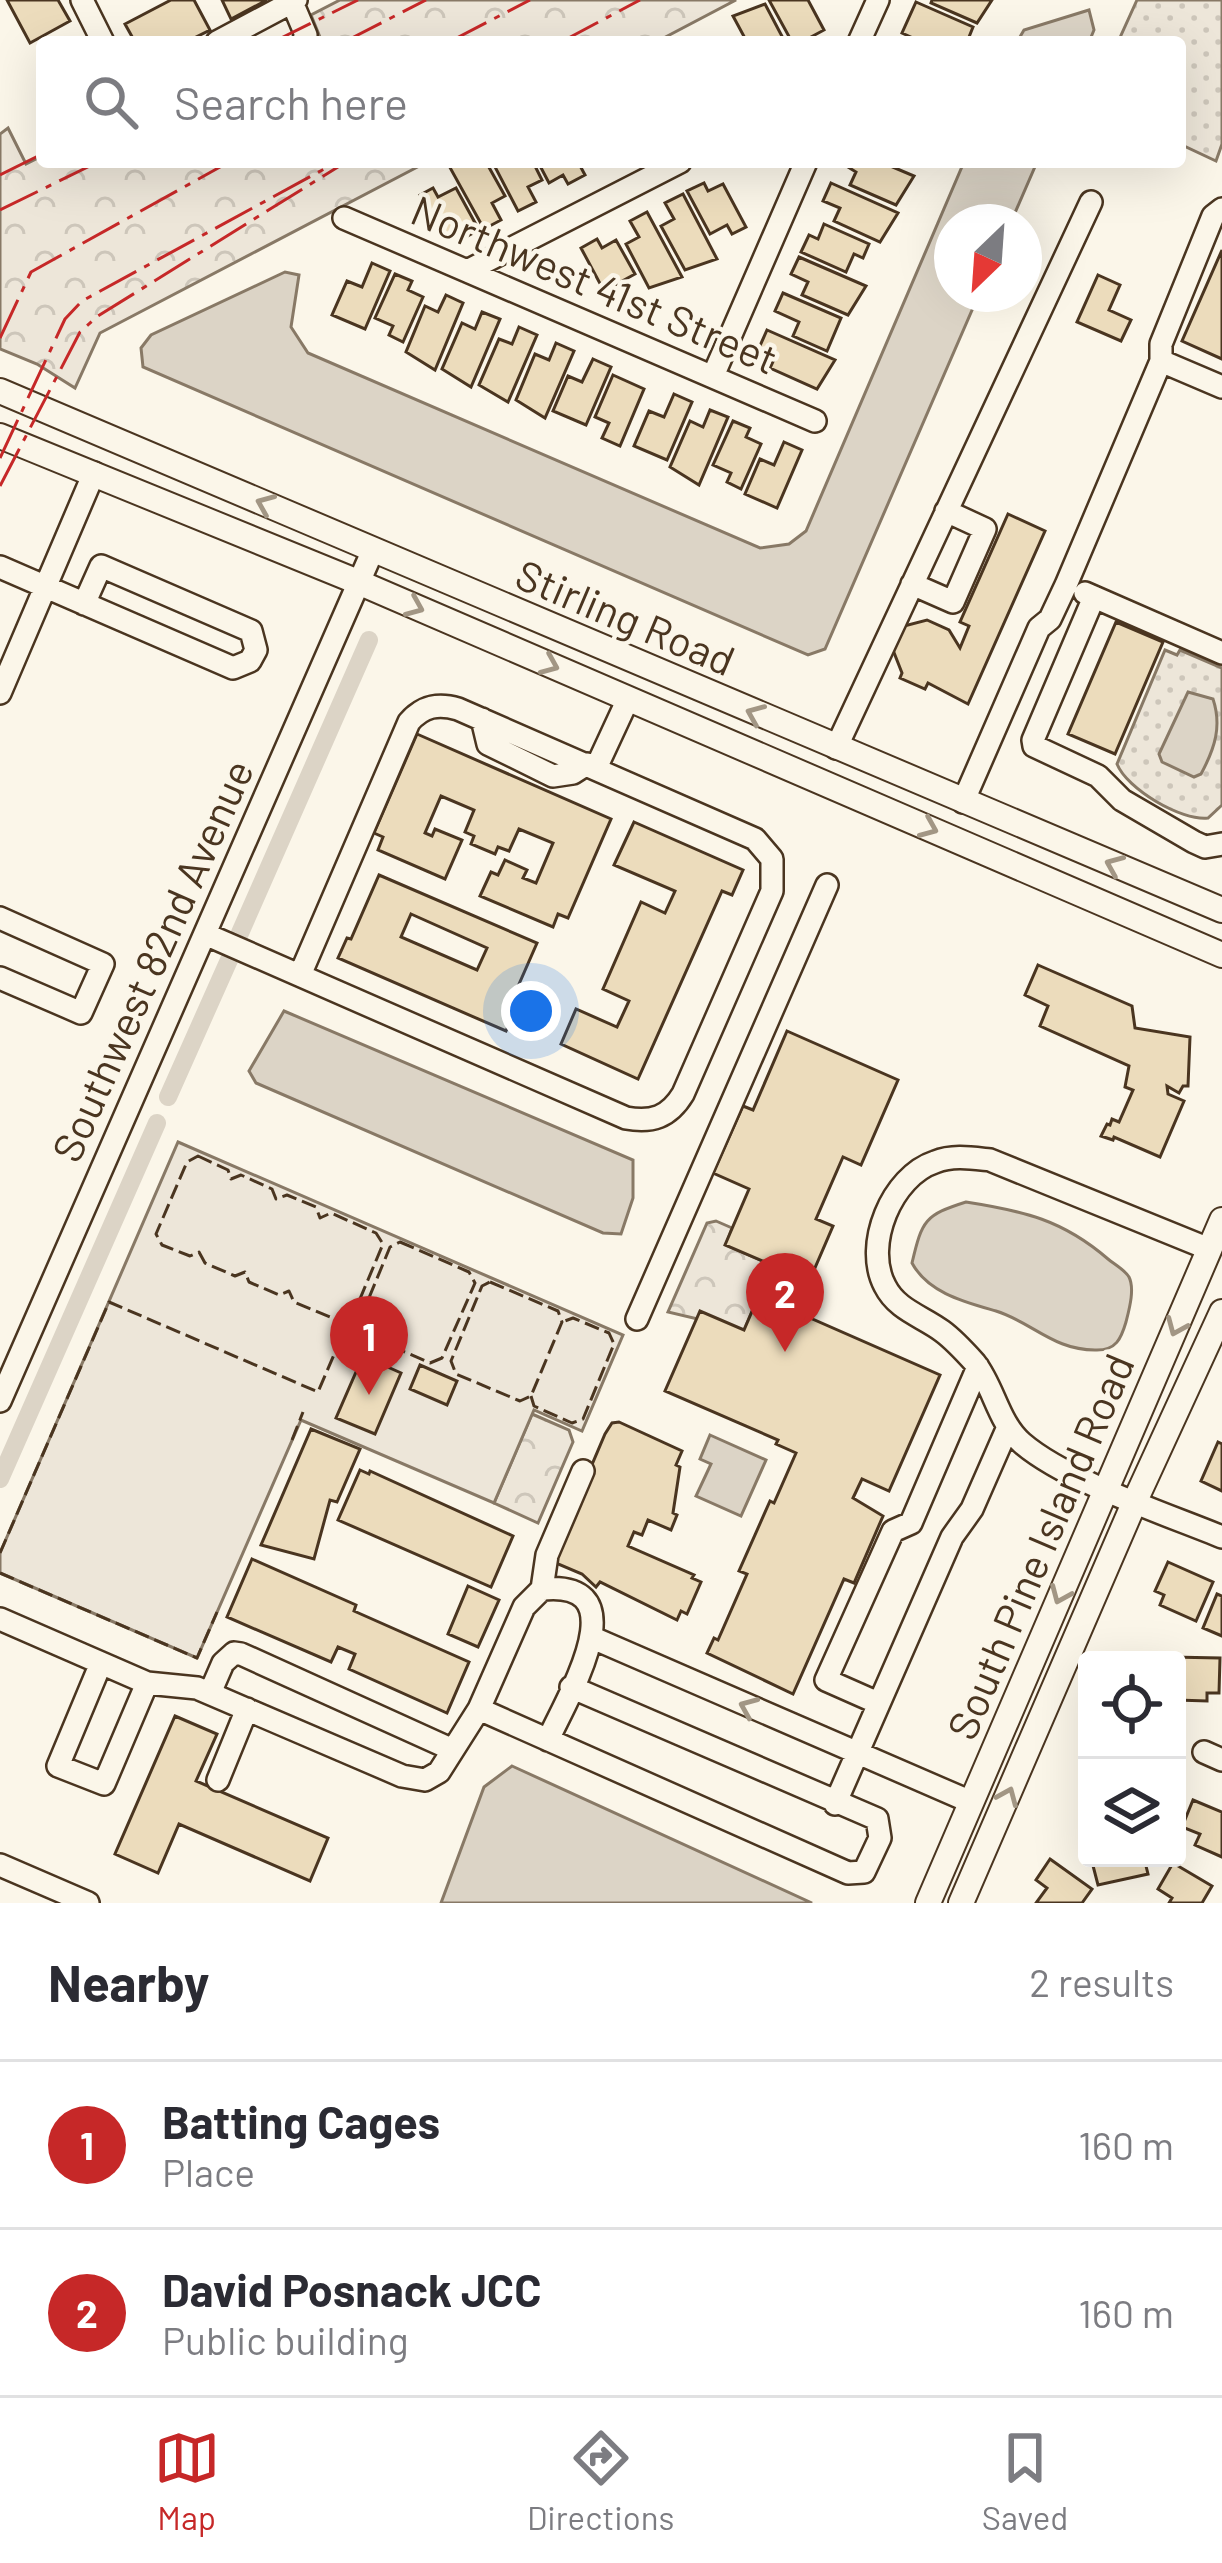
<!DOCTYPE html>
<style>
body{margin:0;font-family:Barlow,sans-serif;background:#f7f7f7;color:#2b2b33}
.controls{position:absolute;right:36px;bottom:36px;display:grid;overflow:hidden;border-radius:12px;box-shadow:0 12px 48px #0002}
.controls button{width:108px;height:108px;display:grid;place-items:center;padding:0;border:0;border-bottom:3px solid #e1e1e2;background:#fff;color:#2b2b33;font:60px sans-serif}
.compass{position:absolute;left:934px;top:204px;width:108px;height:108px;border-radius:50%;background:#fff;box-shadow:0 12px 48px #0002;rotate:205deg}
.you{position:absolute;left:531px;top:1011px;width:42px;height:42px;margin:-30px;border:9px solid #fff;border-radius:50%;background:#1a73e8;box-shadow:0 0 0 18px #1a73e833}
.badge{display:grid;place-items:center;width:78px;height:78px;border-radius:50%;background:#c62828;color:#fff;font-size:39px;font-weight:700}
.pin{position:absolute;translate:-50% -99px;filter:drop-shadow(0 3px 6px #0008)}
.pin::after{content:'';position:absolute;top:63px;width:42px;height:36px;background:inherit;clip-path:polygon(0 0,100% 0,50% 100%)}
.list{margin:0;padding:0;list-style:none}
h2{display:flex;justify-content:space-between;align-items:center;height:156px;margin:0;padding:0 48px;font-size:51px}
h2 small{font-size:39px;font-weight:400;color:#7c7c81}
.list li{display:grid;grid-template-columns:78px 1fr auto;gap:36px;align-items:center;box-sizing:border-box;height:168px;padding:0 48px;border-top:3px solid #e1e1e2}
.list b{display:block;font-size:45px;white-space:nowrap}
.list p{margin:0;font-size:39px;white-space:nowrap;color:#7c7c81}
.list em{font-size:39px;font-style:normal;color:#7c7c81}
.icon{flex:none;width:66px;height:66px;fill:none;stroke:currentColor;stroke-width:2;stroke-linecap:round;stroke-linejoin:round}
.map{position:relative;flex:none;width:1222px;height:1903px;overflow:hidden}
.search{position:absolute;background:#fff;box-shadow:0 12px 48px #0002;left:36px;right:36px;top:36px;height:132px;display:flex;align-items:center;gap:30px;box-sizing:border-box;padding:0 42px;border-radius:12px;color:#7c7c81;font-size:45px}
.sheet{height:492px;background:#fff}
nav{display:flex;justify-content:space-around;align-items:center;box-sizing:border-box;height:168px;border-top:3px solid #e1e1e2;background:#fff;font-size:33px;color:#7c7c81}
nav a{display:grid;justify-items:center;gap:6px}
nav .on{color:#c62828}
.map>svg:first-child{display:block}
.grass{fill:url(#grass-dots);stroke:#887966;stroke-width:3}
.park{fill:url(#park-crowns);stroke:#887966;stroke-width:3}
.pitch{fill:#ede6d9;stroke:#887966;stroke-width:3}
.water{fill:#dcd4c6;stroke:#887966;stroke-width:3}
.lines{fill:none;stroke-linecap:round;stroke-linejoin:round}
.canal{stroke:#dcd4c6;stroke-width:18}
.building{fill:#ecdcbc;stroke:#4a3520;stroke-width:3;fill-rule:evenodd}
.minor-casing{stroke:#4a3520;stroke-width:26}
.major-casing{stroke:#4a3520;stroke-width:28}
.minor{stroke:#fbf6e9;stroke-width:21}
.major{stroke:#fbf6e9;stroke-width:24}
.fence{stroke:#4a3520;stroke-width:3;stroke-dasharray:15 6;stroke-linecap:butt}
.power{stroke:#c62828;stroke-width:3;stroke-dasharray:42 9 6 9;stroke-linecap:butt}
.oneway{stroke:#a29684}
.labels{text-anchor:middle;dominant-baseline:central;stroke-width:9;stroke-linejoin:round;paint-order:stroke}
.street-label{font-size:42px;fill:#4a3520;stroke:#fbf6e9}
</style>
<div class="map">
<svg width="1222" height="1903" viewBox="0 0 1222 1903">
<defs>
<pattern id="grass-dots" width="8" height="8" patternUnits="userSpaceOnUse" patternTransform="scale(3)"><rect width="8" height="8" fill="#ede6d9"/><path d="M2 2h.1M6 6h.1" fill="none" stroke="#cdc6ba" stroke-width="1.8" stroke-linecap="round"/></pattern>
<pattern id="park-crowns" width="20" height="18" patternUnits="userSpaceOnUse" patternTransform="scale(3)"><rect width="20" height="18" fill="#ede6d9"/><path d="M2 6a3 3 0 1 1 6 0M12 15a3 3 0 1 1 6 0" fill="none" stroke="#cdc6ba"/></pattern>
</defs>
<rect width="100%" height="100%" fill="#fbf6e9"/>
<path class="grass" d="M1137,0H1222V144L1216,161L1180,144V42H1118Z
M1165,650L1177,655L1180,650L1222,668V805L1208,818C1181,821 1127,789 1117,764Z"/>
<path class="park" d="M340,0H736L656,42H322L311,15Z
M8,128L26,164L42,156V162H427L100,333L75,388L37,364L0,349V134Z
M716,1221L732,1228L726,1245L772,1265L744,1330L668,1312L707,1223Z
M532,1414L569,1430L573,1442L538,1523L494,1503Z"/>
<path class="pitch" d="M178,1142L623,1335L582,1431L534,1410L494,1503L301,1420L197,1658L0,1573V1553Z"/>
<path class="water" d="M1089,10L1094,30L1089,42H1017L1024,30Z
M964,162H1037L1011,222H952V294H979L825,649L808,655L143,367L141,348L151,335L285,272L299,275L291,327L308,353L760,548L789,544L806,531Z
M1188,692L1213,699C1222,726 1215,748 1201,774L1194,777L1162,762L1159,754Z
M284,1011L633,1160V1198L621,1234L603,1233L256,1083L249,1071Z
M966,1202C1024,1211 1063,1220 1108,1259C1114,1264 1125,1270 1129,1277C1135,1289 1129,1310 1126,1322C1121,1339 1116,1350 1097,1350C1054,1351 1032,1322 996,1311C965,1302 928,1293 912,1263C922,1220 925,1215 966,1202Z
M710,1435L766,1460L741,1516L696,1496L711,1464L700,1459Z
M512,1766L812,1903H441L484,1787Z"/>
<g class="lines">
<path class="canal" d="M240,933L369,640
M168,1097L229,960
M0,1479L157,1123"/>
</g>
<path class="building" d="M7,0H58L70,21L30,43Z
M171,0H194L210,30L186,42H135L125,24Z
M222,0H267L231,19Z
M769,0H808L824,30L811,37L814,42H792Z
M932,0H992L977,23L931,3Z
M916,2L973,27L967,42L950,38L949,42H922L902,33Z
M765,4L785,42H747L733,16Z
M452,162H486L505,196L492,203L501,220L484,229L448,164Z
M533,162L542,180L528,187L536,202L518,211L493,163Z
M538,162H578L585,175L568,184L563,175L549,183Z
M840,162H881L914,176L896,205L850,185L856,172Z
M704,183L708,191L723,184L746,227L732,234L727,225L710,234L687,191Z
M831,183L898,213L880,242L834,221L840,208L823,201Z
M433,188L438,197L456,188L479,230L462,239L457,230L443,238L420,195Z
M683,194L717,259L685,270L661,226L674,219L665,203Z
M647,212L682,277L649,288L626,244L639,237L630,221Z
M824,224L869,244L863,258L854,254L846,272L801,252L809,235L818,239Z
M597,239L602,248L616,240L635,274L604,291L581,248Z
M1222,250V359L1182,341Z
M799,257L866,286L848,315L802,295L808,282L791,274Z
M372,263L390,271L365,329L332,315L347,281L362,287Z
M395,274L412,281L408,290L423,297L403,342L389,335L393,326L375,318Z
M1098,275L1120,285L1109,310L1131,320L1121,341L1077,322Z
M783,293L841,318L827,351L793,336L799,322L775,311Z
M446,295L463,303L435,370L406,352L425,306L438,312Z
M482,312L500,319L471,387L442,369L462,323L475,329Z
M519,327L537,335L508,402L479,385L499,339L512,344Z
M767,330L835,360L817,389L770,368L776,355L759,348Z
M556,343L574,351L545,418L516,400L535,354L549,360Z
M593,359L611,367L586,425L553,411L568,376L582,382Z
M613,375L644,389L620,446L602,438L609,423L595,417Z
M674,394L692,402L667,460L634,446L649,411L664,417Z
M710,410L728,417L699,485L670,467L690,421L703,427Z
M733,421L750,428L746,437L761,444L741,489L727,482L731,473L713,465Z
M784,442L802,450L777,508L745,494L760,459L774,465Z
M1008,514L1045,531L968,704L928,683L925,689L900,678L902,673L893,650L904,626L927,620L949,630L960,648L969,626L960,622Z
M1116,622L1163,642L1115,754L1068,734Z
M417,734L611,819L568,918L558,914L553,927L480,896L491,872L498,875L505,860L527,870L523,878L536,883L553,843L519,829L509,851L498,847L495,854L471,844L474,836L465,832L474,810L441,796L425,833L432,836L435,829L462,840L445,879L378,850L383,837L374,833Z
M634,822L743,870L732,895L722,891L638,1079L561,1044L576,1009L617,1027L629,1001L603,989L641,902L665,913L675,891L614,865Z
M379,875L537,943L509,1007L515,1010L506,1031L338,958L347,938L351,939ZM411,914L487,948L477,970L401,937Z
M1038,965L1132,1006L1135,1028L1190,1037L1188,1086H1183L1179,1093L1167,1086L1168,1094L1184,1101L1160,1157L1114,1137L1113,1140L1101,1136L1107,1124L1110,1125L1112,1119L1119,1122L1133,1090L1125,1087L1129,1066L1040,1026L1048,1006L1025,995Z
M787,1031L898,1080L861,1165L843,1157L816,1219L833,1226L805,1291L777,1279L767,1299L940,1375L889,1491L862,1479L853,1498L883,1516L854,1583L844,1579L793,1694L707,1653L714,1638L718,1640L747,1574L739,1571L770,1501L774,1503L796,1453L776,1444L778,1440L665,1391L700,1311L744,1330L772,1265L725,1245L749,1189L713,1173L743,1106L753,1110Z
M363,1356L401,1373L375,1434L336,1418Z
M420,1365L457,1381L447,1405L410,1389Z
M619,1422L682,1451L676,1465L680,1467L673,1513L677,1515L671,1530L648,1520L642,1535L634,1532L628,1546L694,1575L692,1578L701,1582L687,1614L681,1611L677,1620L600,1582L596,1587L582,1574L551,1561L605,1434L612,1423Z
M311,1429L360,1449L337,1502L330,1500L314,1559L261,1545Z
M1218,1442L1222,1444V1491L1201,1481Z
M360,1470L369,1474L370,1471L513,1536L491,1587L338,1520Z
M252,1559L356,1605L354,1611L469,1662L447,1713L349,1669L355,1654L338,1647L331,1662L227,1617Z
M1168,1562L1213,1582L1196,1621L1160,1605L1164,1595L1155,1591Z
M468,1586L499,1600L478,1647L448,1634Z
M1217,1594L1222,1596V1636L1203,1628Z
M1170,1657L1220,1658L1219,1693H1207V1701L1177,1700V1660Z
M175,1716L217,1734L196,1781L328,1838L310,1881L179,1824L158,1873L115,1854Z
M1193,1800L1222,1812V1857L1195,1845L1200,1834L1182,1827Z
M1091,1858H1144L1148,1874L1098,1885Z
M1050,1859L1092,1889L1082,1903H1036L1047,1888L1036,1880Z
M1173,1863L1212,1886L1202,1903H1169L1172,1898L1158,1889Z"/>
<g class="lines">
<defs>
<path id="minor" d="M82,0L103,42
M292,2L306,35L303,42
M217,42L296,0
M859,42L878,0
M344,218L815,421
M467,271L680,162
M1161,361V344L1213,216L1222,209
M713,376L806,162
M0,567L233,668L250,661L256,650L251,631L101,566L84,604
M912,584L953,602L985,529L946,511
M1085,593L1222,653
M1094,597L1033,740L1034,746L1098,776L1122,800L1194,842L1205,847L1222,844
M0,693L94,473
M482,719L488,744L553,776L573,773L587,764
M836,748L1091,202
M596,768L628,699
M963,802L1039,628L1050,619L1066,585L1161,361L1222,387
M0,918L103,964L81,1013L0,978
M205,934L626,1118C652,1123 669,1117 683,1094L772,891V859L755,839L458,709C438,703 423,706 409,722L300,975
M1209,1249L990,1160C971,1158 953,1155 935,1162C892,1176 863,1245 885,1286C897,1310 922,1316 942,1331C953,1339 966,1353 975,1363C994,1387 998,1422 1022,1443C1066,1481 1166,1514 1222,1537
M637,1319L827,885
M0,1401L373,550
M542,1589L547,1555L583,1471
M0,1619L147,1683L197,1688L402,1776L425,1780L439,1772L479,1709L524,1607L542,1589C641,1579 566,1699 548,1740
M593,1638L971,1802
M101,1663L58,1766L104,1784L147,1683
M210,1693L223,1663L234,1653L241,1654L453,1750
M878,1703L826,1680L893,1531L911,1523L978,1367
M479,1709L848,1873L864,1872L880,1838L877,1819L571,1687
M1204,1752L1222,1760
M218,1780L247,1709
M835,1804L952,1537L972,1509L1008,1427
M0,1865L88,1903"/>
<path id="major" d="M0,391L1222,910
M0,436L358,582L1222,955
M928,1903L1222,1220
M961,1903L1135,1501L1222,1312"/>
</defs>
<use href="#minor" class="minor-casing"/>
<use href="#major" class="major-casing"/>
<use href="#minor" class="minor"/>
<use href="#major" class="major"/>
<path class="fence" d="M198,1156L228,1170L231,1179L241,1175L272,1189L276,1199L287,1195L316,1207L320,1218L331,1213L376,1233L383,1244L349,1325L294,1302L289,1291L279,1295L249,1282L245,1272L235,1276L205,1263L199,1252L190,1256L162,1245L156,1234L187,1162Z
M400,1242L469,1272L475,1283L442,1358L430,1363L364,1334L359,1322L390,1247Z
M490,1282L558,1311L562,1322L531,1396L520,1401L456,1374L451,1361L482,1286Z
M531,1396L534,1406L572,1423L583,1419L614,1344L609,1333L573,1318L562,1322
M292,1440L303,1412
M0,1553L109,1302L318,1392L345,1329
M0,1573L197,1658L217,1612"/>
<path class="power" d="M273,42L358,0
M344,42L426,0
M449,42L530,0
M561,42L640,0
M0,175L42,154
M0,210L98,162
M0,338L31,272L229,162
M0,458L65,319L82,301L326,168
M0,486L80,332L98,316L346,162"/>
</g>
<defs><path id="oneway-chevron" d="M-2-3.5L2.5 0L-2 3.5" fill="none" stroke-width="1.6" stroke-linecap="round" stroke-linejoin="round" transform="scale(3)"/></defs>
<g class="oneway">
<use href="#oneway-chevron" transform="translate(265 504) rotate(-157)"/>
<use href="#oneway-chevron" transform="translate(415 607) rotate(23)"/>
<use href="#oneway-chevron" transform="translate(550 665) rotate(23)"/>
<use href="#oneway-chevron" transform="translate(755 714) rotate(-157)"/>
<use href="#oneway-chevron" transform="translate(929 828) rotate(23)"/>
<use href="#oneway-chevron" transform="translate(1114 865) rotate(-157)"/>
<use href="#oneway-chevron" transform="translate(1176 1327) rotate(113)"/>
<use href="#oneway-chevron" transform="translate(1060 1595) rotate(113)"/>
<use href="#oneway-chevron" transform="translate(748 1707) rotate(-157)"/>
<use href="#oneway-chevron" transform="translate(1008 1796) rotate(-67)"/>
</g>
<g class="labels">
<g class="street-label">
<text transform="translate(595 283) rotate(23)">Northwest 41st Street</text>
<text transform="translate(626 616) rotate(23)">Stirling Road</text>
<text transform="translate(151 960) rotate(-66)">Southwest 82nd Avenue</text>
<text transform="translate(1039 1546) rotate(-67)">South Pine Island Road</text>
</g>
</g>
</svg>
<div class="controls">
<button><svg class="icon" aria-label="locate" viewBox="0 0 24 24"><circle cx="12" cy="12" r="6"/><path d="M12 2v4M12 18v4M2 12h4M18 12h4"/></svg></button>
<button><svg class="icon" aria-label="layers" viewBox="0 0 24 24"><path d="M12 4l9 5-9 5-9-5zM3 14l9 5 9-5"/></svg></button>
</div>
<svg class="compass" viewBox="-18 -18 36 36"><path d="M0-13l5 13h-10z" fill="#e53935"/><path d="M0 13l5-13h-10z" fill="#7c7c81"/></svg>
<div class="you"></div>
<div class="pin badge" style="left:369px;top:1395px">1</div>
<div class="pin badge" style="left:785px;top:1352px">2</div>
<div class="search"><svg class="icon" aria-label="search" viewBox="0 0 24 24"><circle cx="10" cy="10" r="6"/><path d="M15 15l6 6"/></svg>Search here</div>
</div>
<section class="sheet">
<h2>Nearby<small>2 results</small></h2>
<ul class="list">
<li><span class="badge">1</span><div><b>Batting Cages</b><p>Place</p></div><em>160 m</em></li>
<li><span class="badge">2</span><div><b>David Posnack JCC</b><p>Public building</p></div><em>160 m</em></li>
</ul>
</section>
<nav>
<a class="on"><svg class="icon" aria-label="map" viewBox="0 0 24 24"><path d="M3 6l6-2 6 2 6-2v14l-6 2-6-2-6 2zM9 4v14M15 6v14"/></svg>Map</a>
<a><svg class="icon" aria-label="directions" viewBox="0 0 24 24"><path d="M12 3l9 9-9 9-9-9zM9 14v-3h6M13 9l2 2-2 2"/></svg>Directions</a>
<a><svg class="icon" aria-label="saved" viewBox="0 0 24 24"><path d="M7 4h10v16l-5-4-5 4z"/></svg>Saved</a>
</nav>
